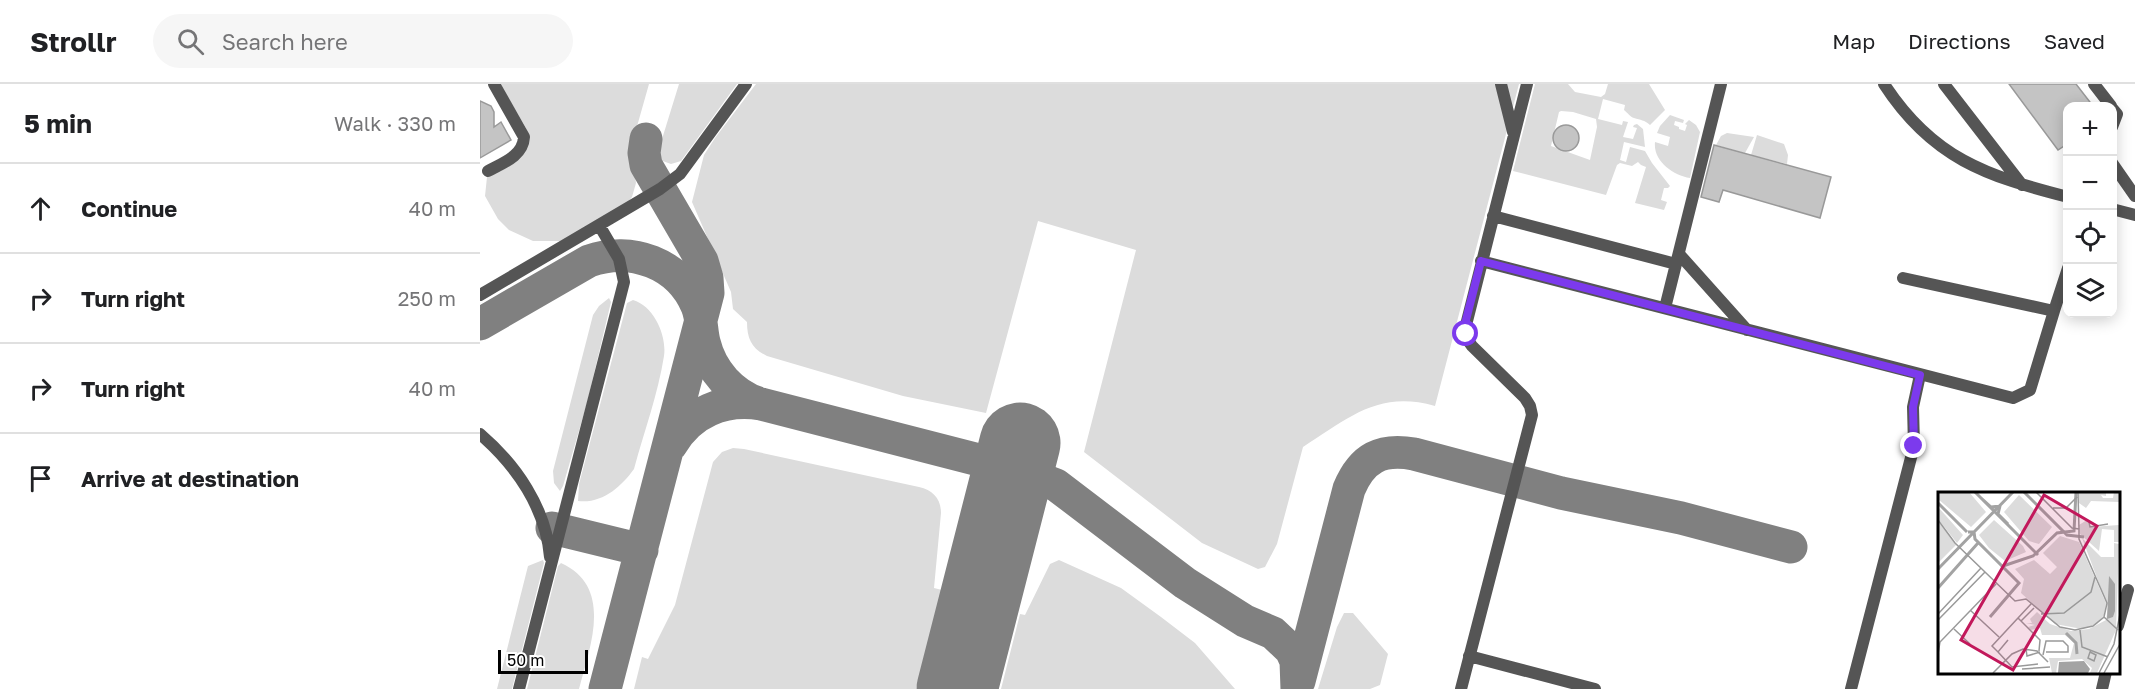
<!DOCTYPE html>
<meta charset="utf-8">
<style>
body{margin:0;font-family:"Golos Text",sans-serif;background:#f6f6f6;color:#202124}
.controls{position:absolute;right:18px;top:18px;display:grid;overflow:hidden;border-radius:12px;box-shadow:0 3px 15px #0003}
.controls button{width:54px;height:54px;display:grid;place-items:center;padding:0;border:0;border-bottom:2px solid #e0e0e0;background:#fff;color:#202124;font:30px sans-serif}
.scale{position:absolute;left:18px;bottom:15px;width:90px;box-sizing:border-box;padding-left:6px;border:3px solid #000;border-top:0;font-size:16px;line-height:21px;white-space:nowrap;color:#000;-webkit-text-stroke:4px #fff;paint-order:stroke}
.stop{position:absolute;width:18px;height:18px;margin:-14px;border:4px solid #7c3aed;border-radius:50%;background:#fff}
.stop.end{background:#7c3aed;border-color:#fff;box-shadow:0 2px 6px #0008}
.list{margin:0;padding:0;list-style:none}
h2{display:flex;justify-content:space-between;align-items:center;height:78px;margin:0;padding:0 24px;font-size:26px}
h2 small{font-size:20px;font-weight:400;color:#757577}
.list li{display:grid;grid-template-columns:39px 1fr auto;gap:18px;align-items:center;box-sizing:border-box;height:90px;padding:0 24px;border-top:2px solid #e0e0e0}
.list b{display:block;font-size:22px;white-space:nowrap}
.list em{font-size:20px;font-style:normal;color:#757577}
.icon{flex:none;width:33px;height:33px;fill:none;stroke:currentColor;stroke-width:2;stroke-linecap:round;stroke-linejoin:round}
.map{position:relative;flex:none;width:1655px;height:605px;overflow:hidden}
header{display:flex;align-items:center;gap:36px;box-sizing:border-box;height:84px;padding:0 30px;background:#fff;border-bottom:2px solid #e0e0e0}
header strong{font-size:28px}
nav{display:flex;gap:33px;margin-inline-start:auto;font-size:21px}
.search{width:420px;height:54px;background:#f6f6f6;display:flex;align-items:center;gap:15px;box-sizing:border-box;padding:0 21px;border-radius:33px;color:#757577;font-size:22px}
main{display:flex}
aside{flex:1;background:#fff}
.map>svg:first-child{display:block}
.green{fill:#dcdcdc;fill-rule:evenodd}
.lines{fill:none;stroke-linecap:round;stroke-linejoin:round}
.taxiway{stroke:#808080;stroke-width:33}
.runway{stroke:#808080;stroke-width:81}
.building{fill:#c4c4c4;stroke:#999;stroke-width:1.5}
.minor{stroke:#555;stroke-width:12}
.route{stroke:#7c3aed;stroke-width:8}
.inset-river{fill:none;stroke:#a3a3a3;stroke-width:3}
.inset-road{fill:none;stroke:#999;stroke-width:1.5}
.view{fill:#c2185b;fill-opacity:0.15;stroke:#c2185b;stroke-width:3}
.inset-edge{fill:none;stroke:#000;stroke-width:3}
</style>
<header>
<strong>Strollr</strong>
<div class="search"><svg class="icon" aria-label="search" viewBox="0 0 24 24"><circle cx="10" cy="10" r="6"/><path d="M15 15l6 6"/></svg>Search here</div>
<nav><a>Map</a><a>Directions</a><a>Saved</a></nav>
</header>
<main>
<aside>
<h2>5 min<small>Walk · 330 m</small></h2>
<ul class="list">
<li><svg class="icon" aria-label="ahead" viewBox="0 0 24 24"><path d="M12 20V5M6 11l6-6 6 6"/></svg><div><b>Continue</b></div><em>40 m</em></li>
<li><svg class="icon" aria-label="right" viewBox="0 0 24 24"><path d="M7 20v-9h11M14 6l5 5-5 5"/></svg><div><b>Turn right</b></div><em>250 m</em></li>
<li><svg class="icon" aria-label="right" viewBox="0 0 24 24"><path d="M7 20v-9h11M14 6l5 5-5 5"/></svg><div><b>Turn right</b></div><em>40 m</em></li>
<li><svg class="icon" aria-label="arrive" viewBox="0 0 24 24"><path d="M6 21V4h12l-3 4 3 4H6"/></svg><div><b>Arrive at destination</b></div></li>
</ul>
</aside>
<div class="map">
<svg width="1655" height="605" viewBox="0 0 1655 605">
<rect width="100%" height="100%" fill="#fff"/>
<path class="green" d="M20,0H169L154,53L152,69L156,99L152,113L148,118L82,157H53L29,146L18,135L5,112L7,93L34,79L48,53L46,44Z
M199,0H257L201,77L191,80L180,76L178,68Z
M276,0H1039L955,322C898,306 869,334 823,363L797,460L785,483L778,485L722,459L604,368L656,166L558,137L506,329L423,312L287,272C272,265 267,255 267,238L253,225L251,208L212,118L224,71L235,54Z
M1055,0H1088L1095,8L1121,13L1125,10L1128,0H1169L1185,26L1170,41C1164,36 1161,36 1154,34C1150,33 1148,29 1144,26L1145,21L1123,15L1118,35L1142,41L1143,37L1148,38L1143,53L1153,55L1157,44L1153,43L1154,41L1157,40L1163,45L1165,63L1144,58L1140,76L1146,78L1150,63L1165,67L1172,79L1190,102L1188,104H1184L1181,116L1187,118L1184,126L1155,119L1166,83L1161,81L1158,78L1152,82L1140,79L1137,81L1126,111L1033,87ZM1081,27L1093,28L1116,35L1117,43L1110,76L1071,62L1079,28Z
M1190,31L1204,36L1203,39L1195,37L1194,41L1199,43V45L1205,47L1207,41L1205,40L1209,36L1216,41L1220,48L1210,94C1193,91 1173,77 1175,58L1188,62L1190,53L1177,49L1180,42Z
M1247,49L1274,53L1265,69L1236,61L1241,52Z
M1277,51L1304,60L1308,71L1307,80L1271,71Z
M129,214L131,218L107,319L83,402L80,407L74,399L73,387L113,231L119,222Z
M153,216C174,222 187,252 184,272C178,310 164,348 154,385C141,403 122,420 98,417L99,400L147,219Z
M253,364L264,365L439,403C453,406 461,415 461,429L454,504L462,506L436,605H154L162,573L168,575L195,521L233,378L242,368Z
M63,476L64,479L32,605H17L48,482Z
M579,476L641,504L681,533L715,559L755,605H521L540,530L545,531L570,480Z
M81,479C134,503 110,563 99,605H47L78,482Z
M864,529H873L908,570L900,601L890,605H838L857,543Z"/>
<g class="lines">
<path class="taxiway" d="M0,240L109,177C151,162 199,179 217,222C222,234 221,246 224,258C231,287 252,311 281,320L534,385L576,401L705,499L765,537L793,549L811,566L816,577L817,605
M191,361C210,328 244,314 281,320
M72,444L162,466
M819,597L869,405C882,374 901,364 934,370L1081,409L1201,434L1311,463
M125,605L228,209L227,194L222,177L166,81L164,69L166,55"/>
<path class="runway" d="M477,605L540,359"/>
</g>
<path class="building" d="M1529,0H1596L1613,22H1587V60L1578,66Z
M0,17L11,22L14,28V43L21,38L31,56L0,74Z
M1073 54a13 13 0 1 1 26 0a13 13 0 1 1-26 0Z
M1234,61L1351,93L1340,134L1243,106L1239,118L1221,113Z"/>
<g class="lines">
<path class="minor" d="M1021,0L1033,48
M1404,0C1452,74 1506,92 1588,113
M1464,0L1542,101
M1614,0L1631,22
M1632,24L1637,30L1632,43
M1632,79L1655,112
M8,87C23,79 43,72 44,53L14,0
M1632,125L1655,131
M1013,132L1196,180
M1199,170L1267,246
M1001,177L1533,314L1550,306L1574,227L1423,194
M0,211L119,141
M1185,224L1241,0
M1574,227L1588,184
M0,350C36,381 66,424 70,473
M1638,542L1648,506
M989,572L1115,605
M39,605L144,198L139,175L119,141L180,105L200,90L266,0
M981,605L1052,331L1050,322L1045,314L992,262L987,255L985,245L1047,0
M1371,605L1434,362L1433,323L1440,291
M1622,605L1626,588"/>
</g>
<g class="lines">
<path class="route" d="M986,250V236L1001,177L1440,291L1433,323L1434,362"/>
</g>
<g transform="translate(1458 408)">
<rect width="182" height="182" fill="#fff"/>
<path d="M0,0H31L48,20L33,35L0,7ZM141,0H168V4L163,3L165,6H175L176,0H181V10L153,9L148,16L141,11ZM81,3L114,35L101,52L91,49L66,20ZM0,15L25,43L19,51L0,27ZM56,28L85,54L88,60L67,69L51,56L41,43ZM149,28L153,35L181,33V50H176V38L164,37L161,59L142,42L141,33ZM0,29L18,53L0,71ZM122,44L141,50L168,111L166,123L159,132L144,137L117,132L83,101L86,87L77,77L96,68L112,82L119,75L105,61ZM144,46L163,65H176V51L181,52L178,138L159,181H152L154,176L144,167L120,169L118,181H114L111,166H132L136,151L127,143H104L102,136L93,138L90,135L97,133L88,131H94L92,127L99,120L112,132L133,139L151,137L168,128L170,115Z" fill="#dcdcdc"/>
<path d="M171,84L177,92V119L175,125L169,127ZM146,169L152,177L150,181H120L121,170Z" fill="#a3a3a3"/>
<path class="inset-river" d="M37,0L100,63M86,0L129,43L146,45M42,5L53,15L62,14L60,22L70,32M0,11L29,40M30,40H36L37,47L81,91L52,125M65,74L95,64L119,41L136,39L138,0M0,77L75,0M0,96L40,51M128,141L138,151L139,162"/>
<path class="inset-road" d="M140,0L141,37M115,16H128L139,5M0,28L17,51L77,109L88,107L122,135L137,138L155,134L166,125L169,111L141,47V37L134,36L98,0M151,30L152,35L170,32M32,118L61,145M0,122L43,76M103,122L126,121L153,100L157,85M166,125L180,138M80,126L102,148L101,159M0,128L47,80M83,129L96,116M16,137L32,152M142,138L144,155L170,165M70,148L60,160L54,154L93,112M88,157L89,164L102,160M60,160L74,175L100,172M152,160L158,163L156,169L150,166L152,160L153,158M0,162L2,150L58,92M105,163L108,149H125L130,154V160H108M84,177L112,175M55,181L74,162L85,157L99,159L110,170M161,181L176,152L182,122M166,181L182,152"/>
<path class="view" d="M106,3L159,34L75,178L23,148Z"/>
<rect width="182" height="182" class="inset-edge"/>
</g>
</svg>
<div class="controls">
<button>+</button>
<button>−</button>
<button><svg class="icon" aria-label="locate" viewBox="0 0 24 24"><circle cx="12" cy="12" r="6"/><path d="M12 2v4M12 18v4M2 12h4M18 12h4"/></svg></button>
<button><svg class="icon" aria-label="layers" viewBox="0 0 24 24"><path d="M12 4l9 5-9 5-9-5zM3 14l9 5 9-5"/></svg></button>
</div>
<div class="scale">50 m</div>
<div class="stop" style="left:986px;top:250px"></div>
<div class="stop end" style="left:1434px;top:362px"></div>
</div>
</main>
